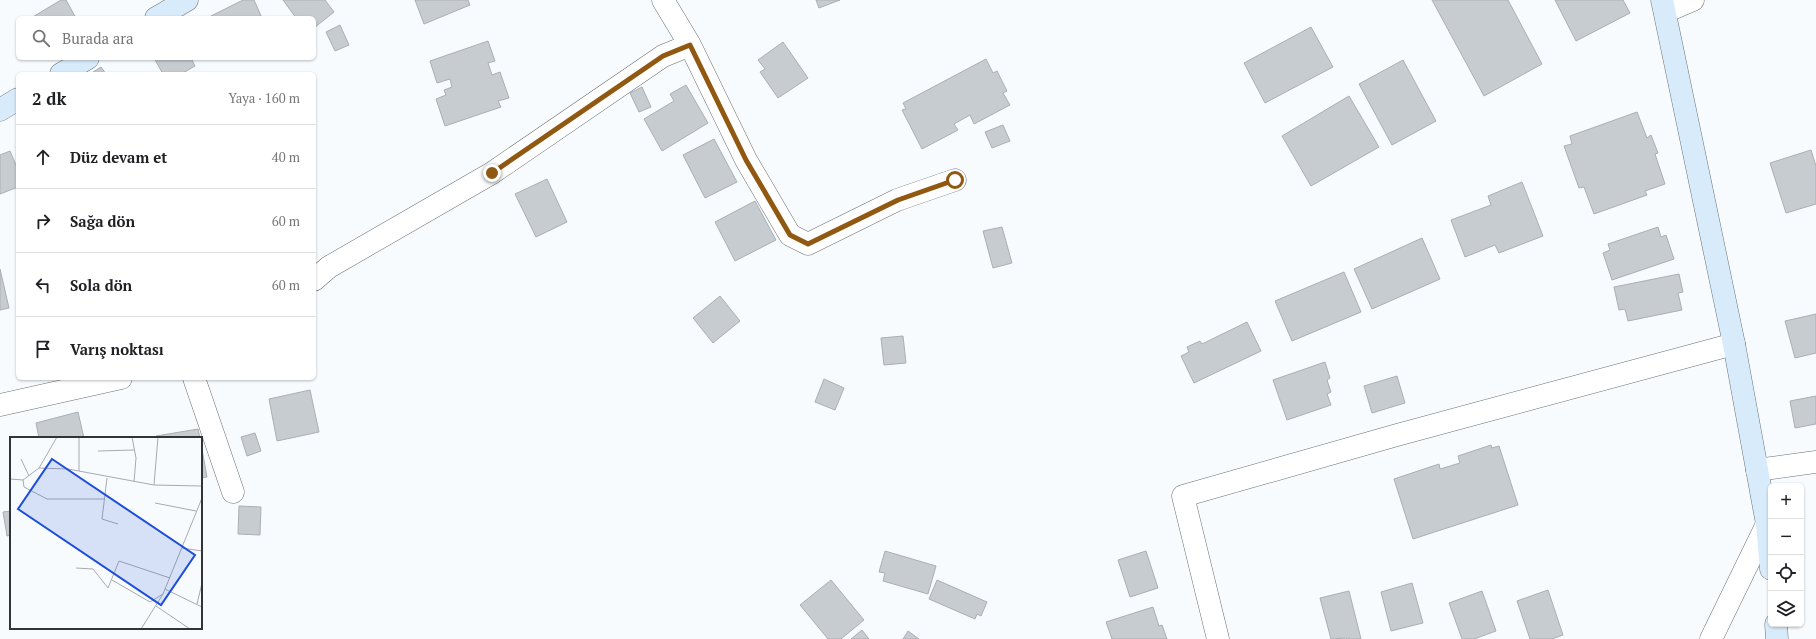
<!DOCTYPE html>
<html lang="tr">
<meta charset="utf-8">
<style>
body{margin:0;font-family:"PT Serif",serif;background:#f6f6f6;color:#202124}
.controls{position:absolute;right:12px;bottom:12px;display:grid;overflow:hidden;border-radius:6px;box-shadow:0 1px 3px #0004}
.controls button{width:36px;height:36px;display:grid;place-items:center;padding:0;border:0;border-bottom:1px solid #e0e0e0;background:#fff;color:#202124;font:20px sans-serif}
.stop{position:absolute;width:12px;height:12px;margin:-9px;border:3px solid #905811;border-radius:50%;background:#fff}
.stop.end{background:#905811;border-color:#fff;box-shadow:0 1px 4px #0008}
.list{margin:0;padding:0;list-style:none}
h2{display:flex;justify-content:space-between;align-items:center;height:52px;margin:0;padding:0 16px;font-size:17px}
h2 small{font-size:13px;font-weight:400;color:#757577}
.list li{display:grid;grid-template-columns:26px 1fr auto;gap:12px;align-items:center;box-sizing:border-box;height:64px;padding:0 16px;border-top:1px solid #e0e0e0}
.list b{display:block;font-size:15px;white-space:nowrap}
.list em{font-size:13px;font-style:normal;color:#757577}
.icon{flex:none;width:22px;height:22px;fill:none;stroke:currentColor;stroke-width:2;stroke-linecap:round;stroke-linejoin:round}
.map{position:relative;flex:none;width:1816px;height:639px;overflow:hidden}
.search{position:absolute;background:#fff;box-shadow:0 1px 3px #0004;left:16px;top:16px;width:300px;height:44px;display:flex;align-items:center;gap:10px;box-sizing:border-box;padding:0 14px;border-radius:6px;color:#757577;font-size:15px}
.panel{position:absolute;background:#fff;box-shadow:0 1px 3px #0004;left:16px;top:72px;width:300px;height:308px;border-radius:6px}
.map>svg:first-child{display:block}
.building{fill:#c7ccd1;stroke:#a9afb4}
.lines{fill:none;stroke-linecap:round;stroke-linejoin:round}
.street-casing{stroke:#6c7175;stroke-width:23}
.secondary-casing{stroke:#6c7175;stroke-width:23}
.street{stroke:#fff;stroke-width:22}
.secondary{stroke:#d8ebfb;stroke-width:22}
.route{stroke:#905811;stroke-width:5}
.inset-road{fill:none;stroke:#a8abae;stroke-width:1}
.view{fill:#1d4ed8;fill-opacity:0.15;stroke:#1d4ed8;stroke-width:2}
.inset-edge{fill:none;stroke:#313335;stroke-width:2}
</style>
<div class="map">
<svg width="1816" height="639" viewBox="0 0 1816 639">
<rect width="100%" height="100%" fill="#f7fbfe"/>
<path class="building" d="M61,0H66L76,18H31Z
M243,0H254L262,18H212L211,16Z
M283,0H325L334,12L314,28V18H296Z
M415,0H468L470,5L424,24Z
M816,0H840L819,8Z
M1432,0H1508L1542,64L1484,96Z
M1555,0H1623L1630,13L1576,41Z
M340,25L349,45L335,51L326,32Z
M1311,27L1333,67L1265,103L1244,63Z
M488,41L495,61L488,63L492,75L500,72L509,98L498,101L501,107L445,126L436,99L446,95L444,90L452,87L450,79L437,83L430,61Z
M783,42L808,78L778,98L760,72L765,69L758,60Z
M154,58H191L195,66L181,74H163Z
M986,59L993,73L997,71L1007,91L1003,93L1010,105L974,124L970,115L954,124L958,130L922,149L902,110L906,109L903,103Z
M1403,60L1436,121L1392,145L1359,84Z
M101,67L106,74H90Z
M686,85L708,123L662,151L644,119L674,101L670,94Z
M642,87L651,107L639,112L630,93Z
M1349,96L1379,147L1311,186L1282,136Z
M1637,112L1647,138L1651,135L1658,153L1655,154L1665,184L1645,191L1647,195L1594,214L1584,187L1579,188L1564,146L1572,144L1570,136Z
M1003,125L1010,141L992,148L985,132Z
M714,139L737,182L705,198L683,155Z
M1811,150L1816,166V204L1786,213L1770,163Z
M10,151L18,170V187L0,194V155Z
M547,179L567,222L536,237L515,194Z
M1522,182L1543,236L1499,253L1495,245L1465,257L1451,220L1491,205L1488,196Z
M755,201L776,240L735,261L715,222Z
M1002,227L1012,263L993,268L983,231Z
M1658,227L1661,237L1666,235L1674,259L1612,280L1603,253L1610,250L1608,244Z
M1422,238L1440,279L1372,309L1354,269Z
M0,269L9,308L0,310Z
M1344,272L1361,312L1292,341L1275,301Z
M1679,274L1683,292L1678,293L1682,310L1628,321L1625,309L1619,310L1614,287Z
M720,296L740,321L713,343L693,318Z
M1816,314V353L1795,358L1785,321Z
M1247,322L1261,351L1194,383L1181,356L1189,352L1187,347L1200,341L1202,344Z
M903,336L906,363L884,365L881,338Z
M1325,362L1330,378L1327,380L1331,392L1327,394L1331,405L1287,420L1273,380Z
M1397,376L1405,403L1372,413L1364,386Z
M824,379L844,388L835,410L815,402Z
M310,390L319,432L277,441L269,399Z
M1816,396V424L1795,428L1790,401Z
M78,412L84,438H39L36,423Z
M198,429L200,438H156V436Z
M255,433L261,451L247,456L241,437Z
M201,444L207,477L201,478Z
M1491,445L1492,448L1499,446L1518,505L1413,539L1394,479L1439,464L1440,469L1460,463L1458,456Z
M239,506L261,507L260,535L238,534Z
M11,511V535L7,536L3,512Z
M885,551L936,566L928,594L883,581L885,573L879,572Z
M1146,551L1158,588L1130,597L1118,560Z
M831,580L864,620L841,639H828L800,605Z
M937,580L987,602L981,616L977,614L975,619L929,599Z
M1412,583L1423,623L1391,631L1381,592Z
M1548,590L1563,635L1552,639H1530L1517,601Z
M1349,591L1361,639H1347L1346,638L1331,639L1320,598Z
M1482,591L1496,631L1474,639H1462L1449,603Z
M1153,607L1159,626L1162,625L1167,639H1112L1106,622Z
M862,630L869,639H851Z
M908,631L919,639H903Z"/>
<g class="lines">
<defs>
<path id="street" d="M663,0L690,45L746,160L790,235L808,244L897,200L955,180
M1665,12L1693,0
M314,280L329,267L492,173L663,56L690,45
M194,378L233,492
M0,405L121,378
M1757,470L1816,462
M1218,639L1183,496L1397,435L1734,344
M1711,639L1767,524"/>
<path id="secondary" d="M1662,0L1734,344L1767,524L1771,569
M156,18L187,0
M61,74L88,58
M0,110L18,99
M1776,624L1777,639"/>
</defs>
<use href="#street" class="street-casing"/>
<use href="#secondary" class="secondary-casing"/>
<use href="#street" class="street"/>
<use href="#secondary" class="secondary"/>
</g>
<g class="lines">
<path class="route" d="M492,173L663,56L690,45L746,160L790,235L808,244L898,200L955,180"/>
</g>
<g transform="translate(10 437)">
<rect width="192" height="192" fill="#f7fbfe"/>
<path class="inset-road" d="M122,0L126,21L124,45M88,14L124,13M11,22L19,39M29,31L58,32L144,48L192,49M69,34V0M97,41L92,82L108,87M0,42L13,43L29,31L47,0M13,43L14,50L37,62H94M144,48L148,0M145,66L186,74M172,111L192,114M66,131L83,132L98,151L109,124L160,141M102,143L140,165L153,157M155,152L192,170M187,167L192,146M146,169L180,192M131,192L153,157L192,61"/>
<path class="view" d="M42,22L185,118L151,168L8,72Z"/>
<rect width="192" height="192" class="inset-edge"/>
</g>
</svg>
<div class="controls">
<button>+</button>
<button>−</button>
<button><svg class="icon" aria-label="locate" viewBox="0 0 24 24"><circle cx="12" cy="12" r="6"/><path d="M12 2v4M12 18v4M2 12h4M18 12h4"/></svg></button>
<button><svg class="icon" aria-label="layers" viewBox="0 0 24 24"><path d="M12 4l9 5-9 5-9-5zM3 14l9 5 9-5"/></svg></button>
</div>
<div class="stop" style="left:955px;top:180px"></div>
<div class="stop end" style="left:492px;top:173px"></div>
<div class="search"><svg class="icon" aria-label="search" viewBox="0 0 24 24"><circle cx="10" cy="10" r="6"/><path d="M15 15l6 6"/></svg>Burada ara</div>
<section class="panel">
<h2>2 dk<small>Yaya · 160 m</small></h2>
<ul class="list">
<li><svg class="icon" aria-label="ahead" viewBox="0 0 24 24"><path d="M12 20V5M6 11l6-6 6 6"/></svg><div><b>Düz devam et</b></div><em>40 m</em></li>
<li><svg class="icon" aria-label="right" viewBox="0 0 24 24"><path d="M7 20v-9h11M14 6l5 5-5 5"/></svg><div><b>Sağa dön</b></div><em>60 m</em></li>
<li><svg class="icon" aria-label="left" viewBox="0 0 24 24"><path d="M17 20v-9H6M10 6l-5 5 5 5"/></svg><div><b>Sola dön</b></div><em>60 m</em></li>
<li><svg class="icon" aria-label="arrive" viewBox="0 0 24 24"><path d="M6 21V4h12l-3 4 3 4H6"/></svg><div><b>Varış noktası</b></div></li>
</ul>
</section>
</div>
